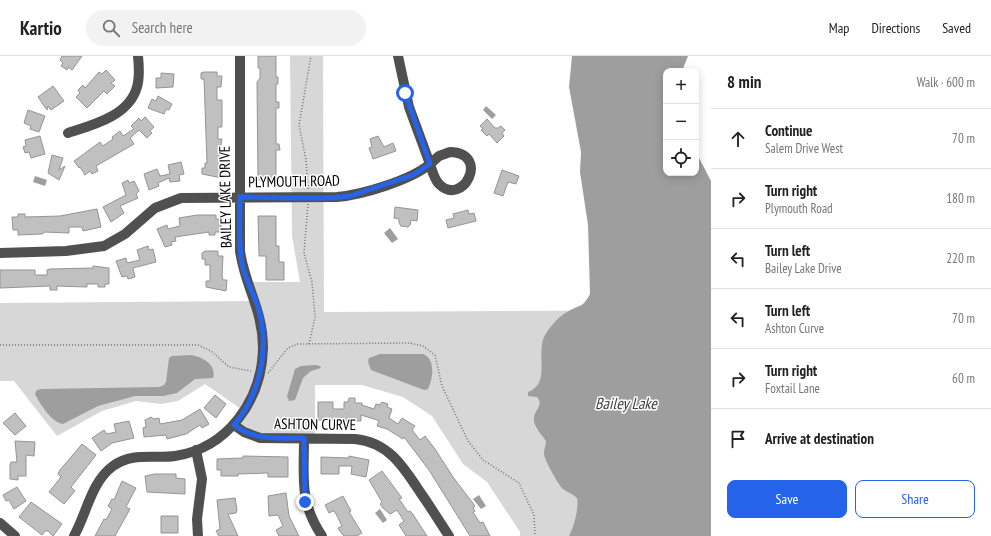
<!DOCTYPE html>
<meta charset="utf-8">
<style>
body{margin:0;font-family:"PT Sans Narrow",sans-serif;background:#f2f2f2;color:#222}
.controls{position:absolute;right:12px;top:12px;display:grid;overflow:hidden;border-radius:8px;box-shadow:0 2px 10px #0003}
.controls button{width:36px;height:36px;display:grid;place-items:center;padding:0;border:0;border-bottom:1px solid #e0e0e0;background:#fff;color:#222;font:20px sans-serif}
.stop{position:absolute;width:12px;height:12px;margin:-9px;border:3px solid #2563eb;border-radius:50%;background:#fff}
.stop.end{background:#2563eb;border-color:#fff;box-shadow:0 1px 4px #0008}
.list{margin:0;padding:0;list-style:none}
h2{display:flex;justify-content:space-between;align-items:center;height:52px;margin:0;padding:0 16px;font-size:17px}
h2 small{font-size:13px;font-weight:400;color:#767676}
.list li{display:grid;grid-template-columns:26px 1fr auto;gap:12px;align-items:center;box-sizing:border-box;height:60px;padding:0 16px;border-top:1px solid #e0e0e0}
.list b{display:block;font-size:15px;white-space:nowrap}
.list p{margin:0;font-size:13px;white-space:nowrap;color:#767676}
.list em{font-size:13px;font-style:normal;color:#767676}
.actions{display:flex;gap:8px;padding:12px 16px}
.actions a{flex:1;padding:9px 0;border:1px solid #2563eb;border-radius:8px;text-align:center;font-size:14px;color:#2563eb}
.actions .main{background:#2563eb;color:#fff}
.icon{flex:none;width:22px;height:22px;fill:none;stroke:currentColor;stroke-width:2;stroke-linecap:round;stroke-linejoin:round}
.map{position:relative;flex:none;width:711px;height:480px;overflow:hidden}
header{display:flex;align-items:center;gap:24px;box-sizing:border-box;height:56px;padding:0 20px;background:#fff;border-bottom:1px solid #e0e0e0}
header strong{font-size:19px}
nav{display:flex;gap:22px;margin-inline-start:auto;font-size:14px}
.search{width:280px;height:36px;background:#f2f2f2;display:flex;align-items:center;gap:10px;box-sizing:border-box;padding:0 14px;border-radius:22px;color:#767676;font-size:15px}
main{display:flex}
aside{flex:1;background:#fff}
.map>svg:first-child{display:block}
.green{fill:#d7d7d7}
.water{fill:#9e9e9e}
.building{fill:#c0c0c0;stroke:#949494}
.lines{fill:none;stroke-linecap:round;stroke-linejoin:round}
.path{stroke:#727272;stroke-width:1.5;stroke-dasharray:1 2;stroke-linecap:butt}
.minor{stroke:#505050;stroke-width:10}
.route{stroke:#2563eb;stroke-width:5}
.labels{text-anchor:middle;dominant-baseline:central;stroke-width:3;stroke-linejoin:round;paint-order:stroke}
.street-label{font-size:15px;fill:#000;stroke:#fff}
.water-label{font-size:16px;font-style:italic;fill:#3f3f3f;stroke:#fff}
</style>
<header>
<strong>Kartio</strong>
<div class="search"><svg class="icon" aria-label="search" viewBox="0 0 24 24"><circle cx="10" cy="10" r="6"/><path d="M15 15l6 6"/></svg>Search here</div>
<nav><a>Map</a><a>Directions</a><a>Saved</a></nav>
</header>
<main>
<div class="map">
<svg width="711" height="480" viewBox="0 0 711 480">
<rect width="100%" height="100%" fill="#fff"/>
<path class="green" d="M290,0H323L324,256L711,254V480H520V476L487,426L463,408L432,360L403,341L362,329H315V383L264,382L234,369L244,355L205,328L178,345L161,348L136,345L102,355L57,380L14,325H0V247L255,245L248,226H300L292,180Z"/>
<path class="water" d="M572,0H688L682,15H666V117H696V96L711,125V480H569C574,471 579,452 577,442C573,438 568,437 563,433C559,430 543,402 544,397C544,393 546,389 546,385C542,379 535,372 534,365C532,355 545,350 537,341L528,340V336C551,327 536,300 544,281C548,273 559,260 567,256C580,248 582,253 590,238L588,169L580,116L581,96L569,31Z
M486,50L496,59L492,63L483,54Z
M35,120L47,124L45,130L33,126Z
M390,172L398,183L392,187L384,177Z
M380,298H423C436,303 433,323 428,333L424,334L371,314L368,306L369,302Z
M191,299C202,301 217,308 213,322L195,323L177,337L163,340H135L98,350L63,368C52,367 40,348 35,338L37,334L41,333L159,331L164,329L166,326L169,302L172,300Z
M316,309L320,310L321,312L311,315L303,322L295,344L289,345L287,340L295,313L301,310Z
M479,439L486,450L481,453L473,443Z
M380,453L387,464L383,467L375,457Z"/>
<path class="building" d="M62,0H82L72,14L68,11L67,14L61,10L63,7L60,4Z
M258,0H276V21H278V28H276V46H279V52H276V88H279L280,94H276V124H258L257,26L260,22V12H258Z
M106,14L115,24L111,27L115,30L107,38L104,35L87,52L76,41L80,37L78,34L83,29L85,32L99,16L102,18Z
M204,16H217V20H222L221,31H217V44H222V71H218V83H222L219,99V111H223L222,122L202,118V112H205V107H207L204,23H201V17Z
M161,17L174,18L173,31L156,32V22H161Z
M53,30L64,45L51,54L48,50L47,54L38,41Z
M158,40L172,48L169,54L166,53L164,58L148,52L152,43L156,45Z
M28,54L45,60L39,76L30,73L31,70L24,67Z
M145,61L154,71L150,75L152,77L147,82L139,74L130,82L134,88L96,110L98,115L92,118L90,115L85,119L80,111L79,112L74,105L77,103L100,86L103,90L113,83L112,81L120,75L123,80L134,73L131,70L139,62L141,65Z
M487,63L495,72H498L501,70L505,74L502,77L504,80L497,87L489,78L487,80L481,74L483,73L480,70Z
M40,80L45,98L31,102L29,96L25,97L23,91L26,90L25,84Z
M378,80L384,91L393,87L396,95L373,103L369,92L372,91L370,83Z
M52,99L63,102L59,114L65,110L59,124L48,117Z
M181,106L184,118L179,119L180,125L170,126L169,122L158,127L159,130L149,134L144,118L157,113L160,120L170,118L168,109Z
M502,114L519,120L516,128L508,126L503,140L494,137Z
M128,124L129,127L134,125L139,135L136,138L138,142L120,150L124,157L111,166L103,151L126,139L122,127Z
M395,151L418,154L417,165L411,164L410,169L408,171L401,170L399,167V163L394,162Z
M97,153L101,171L83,175L82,171H69V177L45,176L42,178L18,179V174H13L12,161H18V158H25V161L60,160Z
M468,154L469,158L474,157L476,165L448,172L446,164L454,162L453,158Z
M197,159H216V163H221V176H215V179H209V176L175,181L176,185L171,186L172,189L165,191L157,173L167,169L168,173L180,170L179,162Z
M258,160H276V190H279V206H284V224H266V200H259V197Z
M148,190L149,194L153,193L156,206L133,212L135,221L128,223L127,220L122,221L116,205L126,202L127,207L140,204L137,194Z
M205,195H218V200H223L222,219L223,224H227L226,235L206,231V225H210V209H205V203H202V197Z
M93,210L109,212V228H105V231H98V228H87V231L57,230V234H50V230L0,232V214H35V219H47V214L50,213L93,212Z
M215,339L226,348L216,362L204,352Z
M349,342H355V347H362V349L374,353L376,348L380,349L382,346L388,348L387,351L392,353L389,362L398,368L402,362L415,370L412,374L420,384L425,380L435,393L453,421L475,450L473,452L475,455L473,456L480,467L483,466L490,480H470L429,414L404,381L403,383L387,373L377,370L379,365L377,364L361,359V365L318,364V346H333V353H344V346H348Z
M200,353L209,368L202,372L200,369L186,378L167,383L166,379L144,381L143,372L146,371L145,364L151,361L154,363L159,362L160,368L182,364Z
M15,357L26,370L15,379L3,367Z
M129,365L134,382L112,387L101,395L92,382L104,374L107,378L116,376L114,368Z
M15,385L35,386L34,400L26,399V420H18V424L10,423V409L11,406H17Z
M82,388L96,399L71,431L75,435L64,448L49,436L61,421L58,418L60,414Z
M243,400L288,401V421H268V417L238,418V420H221V414H217V403L243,402Z
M349,400L369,404L366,421L351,418L352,410H339V418H321V401L349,402Z
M382,415L402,442L399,443L408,456L410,455L412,457L427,480H406L399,469L404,465L397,454L390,458L383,452L380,448L382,446L369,424Z
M176,418V422L185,423V438L147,436L145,420L155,418Z
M122,425L136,432L126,451L130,453L115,480H95L104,463L106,464L112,453L108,450L112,443L114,444Z
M17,431L26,445L14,453L9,444L6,445L3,439Z
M286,437L289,460L299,480H279L276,474L283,470L278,459L269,460L268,440Z
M343,440L351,455L349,456L362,477L357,480H344L342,478L338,472L342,470L335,456L333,455L329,457L325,449Z
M235,442L237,454L236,457L228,458L238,480H219L216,475L220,473L217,444Z
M31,446L62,468L53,480L48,475H45L42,479L19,461Z
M161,460H178V477H161Z"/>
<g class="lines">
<path class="path" d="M308,133L306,104L299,69L311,0
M308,148L304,197L312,226L315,261L309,288
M0,289H198L211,295L229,311L251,315
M268,317L288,292L298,288L410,287L423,290L435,299L442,330L468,385L483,404L519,427L534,459L535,480"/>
<path class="minor" d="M68,77C93,69 129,60 137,31C140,21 139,10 138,0
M450,96C491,97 463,152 439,128C434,123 432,114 430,108L439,100Z
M0,197L66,195L104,190L125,178L155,152L181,142L337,141C362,139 411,124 430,108L409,51L398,0
M234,369L244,376L260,382L355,383C388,386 403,410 420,436C430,450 439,465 449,480
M304,383C304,421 299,446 322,480
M196,394L202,423L197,463L198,480
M0,467L15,480
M74,480C87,457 91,426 113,410C133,396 153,403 175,400C228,392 262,344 263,292C263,253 245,231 240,195V0"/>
</g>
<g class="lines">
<path class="route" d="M305,446L304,382C278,382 255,385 234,369C261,338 270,290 258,251C253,236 245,223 242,208C238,186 240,163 240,141L291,142H330L350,140L413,119L430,108L405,37"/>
</g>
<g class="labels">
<g class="street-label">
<text transform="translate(294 125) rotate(-1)">PLYMOUTH ROAD</text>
<text transform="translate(225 141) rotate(-91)">BAILEY LAKE DRIVE</text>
<text transform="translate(315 368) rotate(1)">ASHTON CURVE</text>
</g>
<g class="water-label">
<text x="626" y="347">Bailey Lake</text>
</g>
</g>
</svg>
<div class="controls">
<button>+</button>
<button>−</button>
<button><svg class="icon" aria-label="locate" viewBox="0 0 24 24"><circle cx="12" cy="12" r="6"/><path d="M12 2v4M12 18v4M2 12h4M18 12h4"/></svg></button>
</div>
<div class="stop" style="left:405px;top:37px"></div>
<div class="stop end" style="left:305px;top:446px"></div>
</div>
<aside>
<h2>8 min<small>Walk · 600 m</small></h2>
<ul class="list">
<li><svg class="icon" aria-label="ahead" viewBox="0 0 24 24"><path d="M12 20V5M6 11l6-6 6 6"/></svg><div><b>Continue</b><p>Salem Drive West</p></div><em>70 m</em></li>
<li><svg class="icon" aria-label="right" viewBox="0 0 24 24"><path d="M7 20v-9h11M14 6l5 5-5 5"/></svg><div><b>Turn right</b><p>Plymouth Road</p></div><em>180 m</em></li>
<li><svg class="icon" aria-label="left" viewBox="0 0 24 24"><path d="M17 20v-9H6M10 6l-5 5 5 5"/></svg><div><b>Turn left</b><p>Bailey Lake Drive</p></div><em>220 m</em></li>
<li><svg class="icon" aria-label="left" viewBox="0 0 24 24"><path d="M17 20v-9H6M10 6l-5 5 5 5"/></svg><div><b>Turn left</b><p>Ashton Curve</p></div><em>70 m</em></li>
<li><svg class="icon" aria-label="right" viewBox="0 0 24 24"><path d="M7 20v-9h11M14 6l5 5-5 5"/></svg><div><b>Turn right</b><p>Foxtail Lane</p></div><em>60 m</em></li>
<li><svg class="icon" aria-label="arrive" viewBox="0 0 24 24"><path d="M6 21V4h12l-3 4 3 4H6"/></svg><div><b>Arrive at destination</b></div></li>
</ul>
<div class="actions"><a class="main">Save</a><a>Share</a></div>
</aside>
</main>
